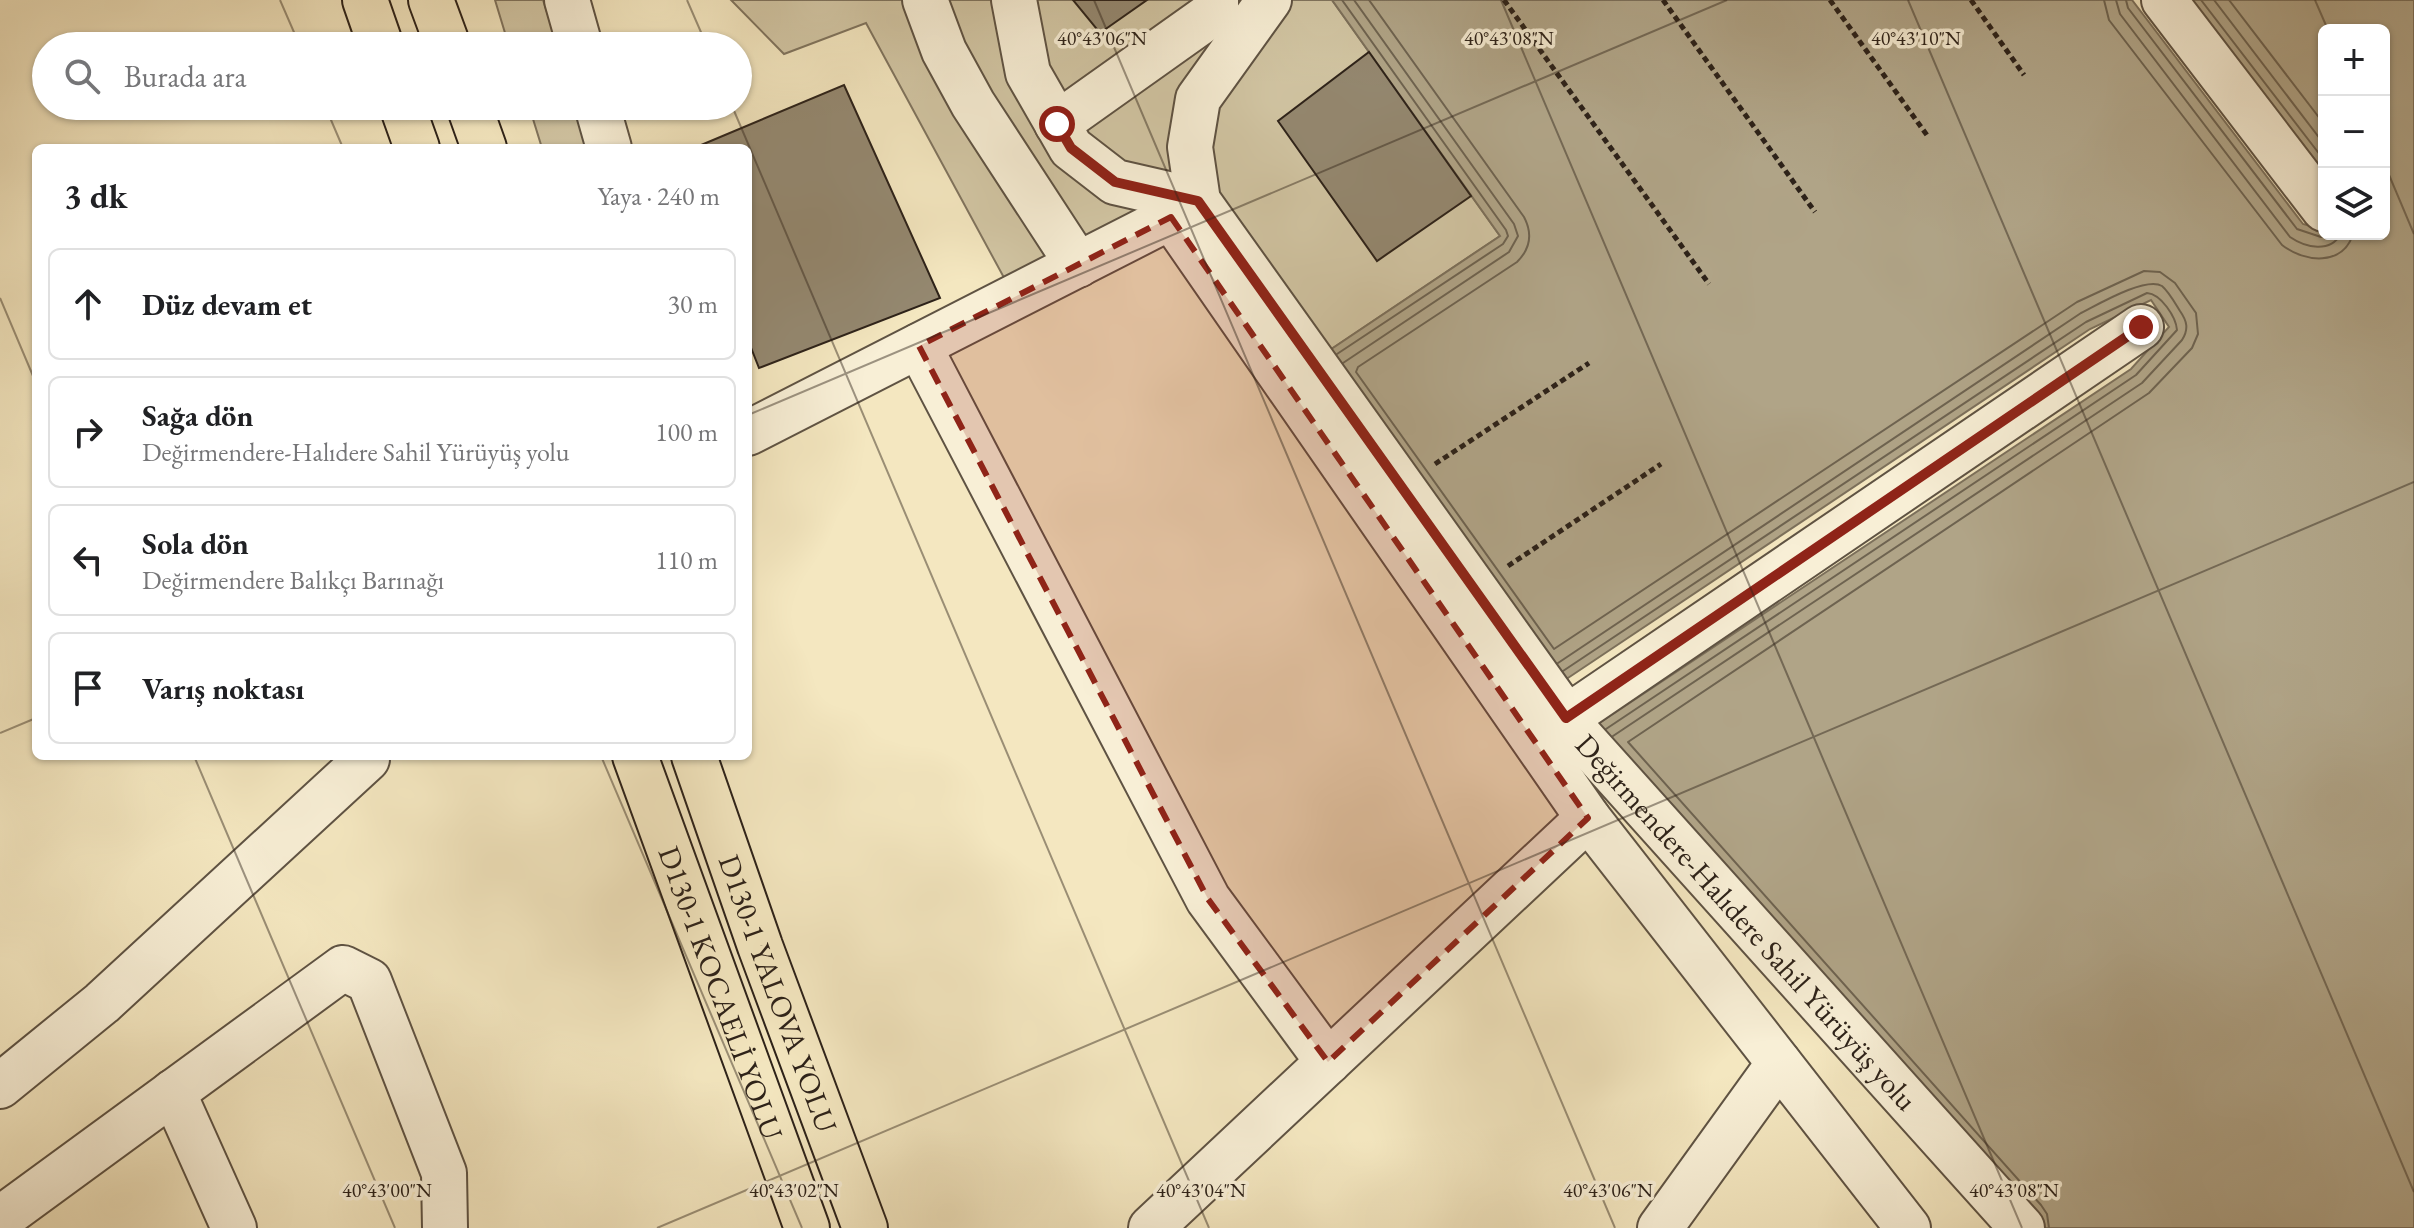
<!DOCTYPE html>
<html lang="tr">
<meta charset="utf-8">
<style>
body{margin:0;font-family:"EB Garamond",serif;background:#f2f2f2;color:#202124}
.controls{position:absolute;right:24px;top:24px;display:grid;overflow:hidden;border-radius:12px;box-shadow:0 2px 6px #0004}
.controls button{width:72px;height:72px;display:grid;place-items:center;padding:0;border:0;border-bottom:2px solid #e0e0e0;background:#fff;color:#202124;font:40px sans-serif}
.stop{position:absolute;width:24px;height:24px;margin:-18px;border:6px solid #8f2418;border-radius:50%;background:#fff}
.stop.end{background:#8f2418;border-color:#fff;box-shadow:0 2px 8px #0008}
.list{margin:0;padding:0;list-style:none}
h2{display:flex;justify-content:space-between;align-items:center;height:104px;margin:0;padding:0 32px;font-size:34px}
h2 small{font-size:26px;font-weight:400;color:#757577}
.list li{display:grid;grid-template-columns:52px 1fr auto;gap:24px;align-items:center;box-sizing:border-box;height:112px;margin:0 16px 16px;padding:0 16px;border:2px solid #e0e0e0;border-radius:12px}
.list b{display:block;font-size:30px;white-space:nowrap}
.list p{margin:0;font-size:26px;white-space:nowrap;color:#757577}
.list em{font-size:26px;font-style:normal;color:#757577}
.icon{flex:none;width:44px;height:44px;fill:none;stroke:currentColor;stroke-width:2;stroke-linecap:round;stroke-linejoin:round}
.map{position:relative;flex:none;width:2414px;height:1228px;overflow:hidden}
.search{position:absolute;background:#fff;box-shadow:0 2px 6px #0004;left:32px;top:32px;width:720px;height:88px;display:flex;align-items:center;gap:20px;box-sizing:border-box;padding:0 28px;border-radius:44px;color:#757577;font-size:30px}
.panel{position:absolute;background:#fff;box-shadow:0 2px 6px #0004;left:32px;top:144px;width:720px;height:616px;border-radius:12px}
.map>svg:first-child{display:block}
.green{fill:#d2c6a4;stroke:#80745e;stroke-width:2}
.water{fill:#b0a487;stroke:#7c705b;stroke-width:2}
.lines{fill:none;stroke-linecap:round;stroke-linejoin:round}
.shore{stroke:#6e6350;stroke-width:2}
.building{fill:#948870;stroke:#2d2219;stroke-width:2}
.minor-casing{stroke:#5f5343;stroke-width:48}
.highway-casing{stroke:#2d2219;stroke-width:48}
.path{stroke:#2d2219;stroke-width:5;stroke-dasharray:6 4;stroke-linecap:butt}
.minor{stroke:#f8efd6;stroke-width:44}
.highway{stroke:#f4e7c0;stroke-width:44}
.route{stroke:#8f2418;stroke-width:10}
.marked{fill:#8f2418;fill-opacity:0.2;stroke:#8f2418;stroke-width:6;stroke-dasharray:16 10;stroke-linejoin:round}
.ticks{fill:none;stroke:#2d2219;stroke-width:2;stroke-opacity:0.45}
.labels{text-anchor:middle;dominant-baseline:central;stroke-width:7;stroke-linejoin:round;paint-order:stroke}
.street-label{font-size:30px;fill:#2d2219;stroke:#f8efd6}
.ticks-label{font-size:20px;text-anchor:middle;fill:#2d2219;stroke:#f8efd6;stroke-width:7;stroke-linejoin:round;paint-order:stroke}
</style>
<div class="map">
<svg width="2414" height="1228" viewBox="0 0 2414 1228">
<rect width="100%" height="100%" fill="#f4e7c0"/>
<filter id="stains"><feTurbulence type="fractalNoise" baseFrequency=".0025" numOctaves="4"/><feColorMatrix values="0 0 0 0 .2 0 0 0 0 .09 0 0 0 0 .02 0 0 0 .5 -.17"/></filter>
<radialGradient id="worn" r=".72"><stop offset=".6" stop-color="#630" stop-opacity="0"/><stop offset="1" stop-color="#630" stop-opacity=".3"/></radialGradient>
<path class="green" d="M495,0H543L558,46H509Z
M731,0H1332L1500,236L1312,362L1198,201L1015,298L866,23L784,54Z
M529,106H576L589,148H542Z"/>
<path class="water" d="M1332,0H2132L2303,224L2324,230V234H2384V30H2324V173L2191,0H2414V1228H2022L1580,736L2131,369L2169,327L2151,300L2090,329L1547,692L1312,362L1500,236Z"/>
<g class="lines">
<path class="shore" d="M1369,0L1524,217C1533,234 1530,249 1517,262L1358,367L1356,372L1554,649L2077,302L2144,271L2160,272L2175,283L2196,313L2198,334L2192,348L2149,393L1628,742L2041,1205L2047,1214L2049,1228
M2104,0L2109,20L2282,245C2305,263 2343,266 2353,234
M2116,0L2120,14L2290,237C2306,248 2330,253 2341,234
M2126,0L2128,8L2297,229L2321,237L2329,234
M2201,0L2324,160
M2214,0L2324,144
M2229,0L2324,124
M1337,354L1503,244L1508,236L1506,230L1342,0
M1343,363L1509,252L1518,236L1514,224L1354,0
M1558,663L2081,313C2097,305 2146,276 2162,286C2169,292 2175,303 2180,311C2187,321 2189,329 2182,340L2142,383L1613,736
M1563,671L2086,322L2147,293C2161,294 2176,317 2177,330L2136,375L1606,729"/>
</g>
<path class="building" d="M1073,0H1147L1100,33Z
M1369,52L1471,196L1377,261L1278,121Z
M844,85L940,298L759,368L748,340V148H694Z"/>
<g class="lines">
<defs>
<g id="minor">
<path d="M567,0L580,46"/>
<path d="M925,0L944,51L973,104L1078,265"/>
<path d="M1014,0L1028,73L1071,148L1115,182L1198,201"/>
<path id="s1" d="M1269,0L1198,99L1190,147L1198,201L1580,736L2022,1228"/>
<path d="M2164,0L2324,209"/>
<path d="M597,106L609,148"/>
<path d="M1057,124L1216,11V0"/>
<path d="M919,346L1208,899L1328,1062"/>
<path d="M748,433L1171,217L1588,818L1908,1228"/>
<path d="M1566,718L2141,327"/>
<path d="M0,1086L102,1003L367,759L366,756"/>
<path d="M173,1092L234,1228"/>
<path d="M0,1219L343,968L369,981L444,1173L445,1228"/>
<path d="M1151,1228L1588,818"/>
<path d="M1660,1228L1779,1063"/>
</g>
<g id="highway">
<path d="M365,0L381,46"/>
<path d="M431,0L448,46"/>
<path d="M402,106L417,148"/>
<path d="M469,106L484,148"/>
<path id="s2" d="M635,756L807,1228"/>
<path id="s3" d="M694,756L760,946L865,1228"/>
</g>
</defs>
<use href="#minor" class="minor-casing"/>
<use href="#highway" class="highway-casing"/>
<path class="path" d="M1504,0L1709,284
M1663,0L1815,212
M1830,0L1929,138
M1971,0L2024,75
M1435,464L1589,363
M1508,566L1661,464"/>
<use href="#minor" class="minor"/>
<use href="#highway" class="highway"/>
</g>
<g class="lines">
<path class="route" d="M1057,124L1071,148L1115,182L1198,201L1566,718L2141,327"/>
</g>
<path class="marked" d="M1171,217L1588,818L1328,1062L1208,899L919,346Z"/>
<path class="ticks" d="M280,0L300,46M687,0L707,46M1094,0L1615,1228M1501,0L2022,1228M1908,0L2414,1192M2315,0L2328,30M325,106L343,148M732,106L1209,1228M2384,163L2414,234M0,298L36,383M748,415L1727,0M0,733L36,718M194,756L395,1228M601,756L802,1228M657,1228L2414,482"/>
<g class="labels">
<g class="street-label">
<text stroke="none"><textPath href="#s1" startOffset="1132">Değirmendere-Halıdere Sahil Yürüyüş yolu</textPath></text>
<text stroke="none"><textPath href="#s2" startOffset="252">D130-1 KOCAELİ YOLU</textPath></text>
<text stroke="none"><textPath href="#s3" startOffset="252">D130-1 YALOVA YOLU</textPath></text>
</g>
</g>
<g class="ticks-label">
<text x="1102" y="45">40°43'06"N</text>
<text x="1509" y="45">40°43'08"N</text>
<text x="1916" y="45">40°43'10"N</text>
<text x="387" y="1197">40°43'00"N</text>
<text x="794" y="1197">40°43'02"N</text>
<text x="1201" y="1197">40°43'04"N</text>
<text x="1608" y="1197">40°43'06"N</text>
<text x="2014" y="1197">40°43'08"N</text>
</g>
<rect width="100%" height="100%" filter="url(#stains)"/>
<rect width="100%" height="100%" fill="url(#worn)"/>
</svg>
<div class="controls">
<button>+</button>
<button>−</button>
<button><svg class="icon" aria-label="layers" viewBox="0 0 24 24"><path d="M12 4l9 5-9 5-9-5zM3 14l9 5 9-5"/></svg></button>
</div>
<div class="stop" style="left:1057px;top:124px"></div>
<div class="stop end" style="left:2141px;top:327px"></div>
<div class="search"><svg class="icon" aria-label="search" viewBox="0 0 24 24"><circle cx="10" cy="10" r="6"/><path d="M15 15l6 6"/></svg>Burada ara</div>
<section class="panel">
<h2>3 dk<small>Yaya · 240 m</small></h2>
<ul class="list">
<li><svg class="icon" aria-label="ahead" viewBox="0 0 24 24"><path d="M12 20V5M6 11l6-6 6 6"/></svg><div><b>Düz devam et</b></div><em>30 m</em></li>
<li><svg class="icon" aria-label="right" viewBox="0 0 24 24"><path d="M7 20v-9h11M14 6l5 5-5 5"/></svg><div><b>Sağa dön</b><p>Değirmendere-Halıdere Sahil Yürüyüş yolu</p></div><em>100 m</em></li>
<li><svg class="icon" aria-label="left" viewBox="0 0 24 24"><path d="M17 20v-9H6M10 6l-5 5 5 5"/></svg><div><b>Sola dön</b><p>Değirmendere Balıkçı Barınağı</p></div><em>110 m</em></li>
<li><svg class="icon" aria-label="arrive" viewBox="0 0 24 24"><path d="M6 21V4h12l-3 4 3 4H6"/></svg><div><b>Varış noktası</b></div></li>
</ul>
</section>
</div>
